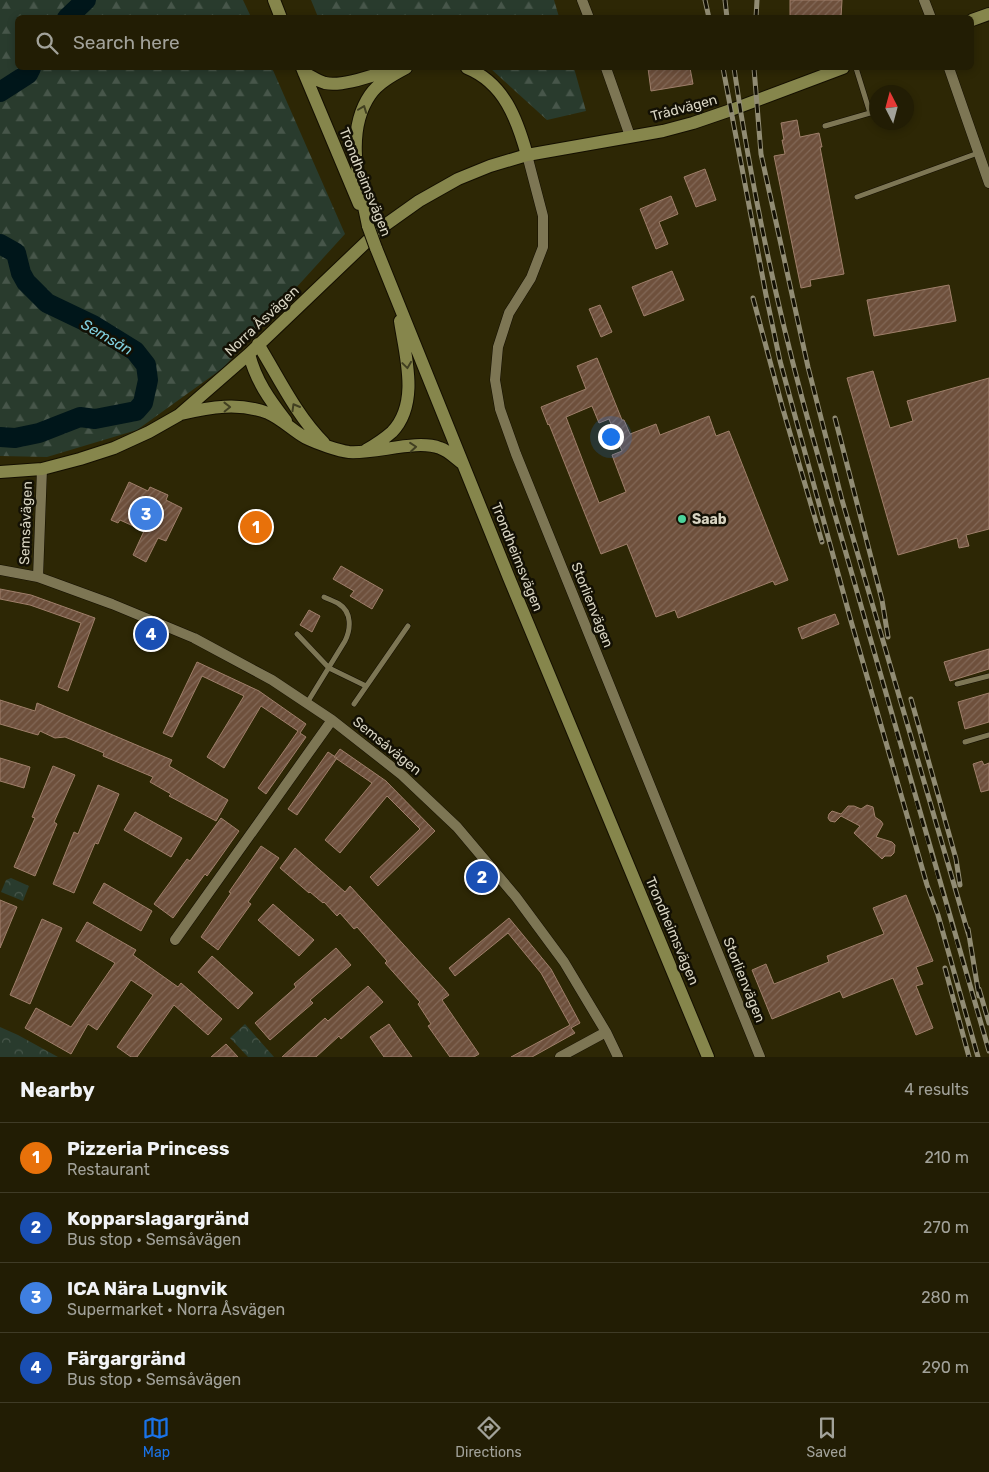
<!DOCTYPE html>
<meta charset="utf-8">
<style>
body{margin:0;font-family:Rubik,sans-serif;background:#2e2a13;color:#f1f3f6}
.compass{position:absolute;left:869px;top:85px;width:45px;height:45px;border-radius:50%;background:#221d04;box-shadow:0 2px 8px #0003;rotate:354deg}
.you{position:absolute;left:610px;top:436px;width:18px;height:18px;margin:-12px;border:4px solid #fff;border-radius:50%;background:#1a73e8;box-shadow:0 0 0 8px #1a73e833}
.badge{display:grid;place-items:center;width:32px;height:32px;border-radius:50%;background:#1a73e8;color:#fff;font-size:16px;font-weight:700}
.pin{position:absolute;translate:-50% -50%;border:2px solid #fff;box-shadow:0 1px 5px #0006}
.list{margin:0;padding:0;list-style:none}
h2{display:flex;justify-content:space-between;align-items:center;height:65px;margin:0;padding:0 20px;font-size:21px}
h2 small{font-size:16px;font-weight:400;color:#a2a29a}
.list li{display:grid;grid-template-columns:32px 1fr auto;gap:15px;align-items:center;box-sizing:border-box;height:70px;padding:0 20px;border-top:1px solid #3f3b26}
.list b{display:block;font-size:19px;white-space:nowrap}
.list p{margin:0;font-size:16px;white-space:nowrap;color:#a2a29a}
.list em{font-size:16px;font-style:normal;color:#a2a29a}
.icon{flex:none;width:28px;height:28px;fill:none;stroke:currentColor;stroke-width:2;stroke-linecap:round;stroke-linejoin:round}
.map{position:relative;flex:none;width:989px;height:1057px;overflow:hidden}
.search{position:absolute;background:#221d04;box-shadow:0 2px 8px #0003;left:15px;right:15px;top:15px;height:55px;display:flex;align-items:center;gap:12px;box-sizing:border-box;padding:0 18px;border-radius:8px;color:#a2a29a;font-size:19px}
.sheet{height:345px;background:#221d04}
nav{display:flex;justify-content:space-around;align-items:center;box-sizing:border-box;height:70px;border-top:1px solid #3f3b26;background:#221d04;font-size:14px;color:#a2a29a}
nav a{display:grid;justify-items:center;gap:2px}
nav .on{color:#1a73e8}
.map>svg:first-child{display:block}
.forest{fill:url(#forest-firs)}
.park{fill:url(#park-crowns)}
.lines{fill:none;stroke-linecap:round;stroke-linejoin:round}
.river{stroke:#00161a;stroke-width:20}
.building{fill:url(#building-hatch);stroke:#9f7f6a;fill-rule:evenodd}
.lane-casing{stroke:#140f00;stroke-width:6}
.street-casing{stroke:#140f00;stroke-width:11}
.secondary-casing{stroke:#140f00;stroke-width:14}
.lane{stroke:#7d7654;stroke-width:5}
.street{stroke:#7d7654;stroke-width:10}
.secondary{stroke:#86864c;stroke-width:12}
.rail-casing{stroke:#918c74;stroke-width:5}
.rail{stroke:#131004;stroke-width:3;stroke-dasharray:9;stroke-linecap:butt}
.secondary-bridge-casing{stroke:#140f00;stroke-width:14;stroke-linecap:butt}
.secondary-bridge{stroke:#86864c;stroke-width:12}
.oneway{stroke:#413f21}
.poi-dot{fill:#4cd39b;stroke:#131004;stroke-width:2}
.labels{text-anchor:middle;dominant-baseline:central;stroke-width:5;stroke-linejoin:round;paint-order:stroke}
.street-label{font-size:14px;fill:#d8d4c2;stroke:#131004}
.poi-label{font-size:14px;font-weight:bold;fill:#d8d4c2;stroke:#131004;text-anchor:start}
.water-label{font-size:15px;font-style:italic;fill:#80d0e0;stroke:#131004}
</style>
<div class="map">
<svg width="989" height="1057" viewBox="0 0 989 1057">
<defs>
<pattern id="forest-firs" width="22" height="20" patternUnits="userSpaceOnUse" patternTransform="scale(1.25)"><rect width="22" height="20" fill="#293b2d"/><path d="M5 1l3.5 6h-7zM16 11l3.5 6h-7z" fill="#47564a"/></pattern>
<pattern id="park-crowns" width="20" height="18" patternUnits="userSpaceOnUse" patternTransform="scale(1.25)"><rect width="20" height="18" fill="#293b2d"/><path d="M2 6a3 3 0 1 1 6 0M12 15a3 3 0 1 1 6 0" fill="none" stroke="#47564a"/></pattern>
<pattern id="building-hatch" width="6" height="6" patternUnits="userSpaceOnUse" patternTransform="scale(1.25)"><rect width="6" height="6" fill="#6e503c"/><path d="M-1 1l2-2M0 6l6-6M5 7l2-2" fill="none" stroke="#826857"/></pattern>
</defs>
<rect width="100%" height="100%" fill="#2d2705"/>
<path class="forest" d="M0,0H243L251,17L18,18V68H272L345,234L223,368L137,430L47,457L0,456Z
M311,0H554L559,17H318Z
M490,68H574L586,111L547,120Z"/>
<path class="park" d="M11,878L29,886L23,901L1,892L6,880Z
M245,1024L274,1057H248L230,1038Z
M0,1027L18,1035L58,1057H0Z"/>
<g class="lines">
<path class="river" d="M67,18L86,0
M0,92L28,74L31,68
M0,244L16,253L21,273L26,282L47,303L93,325L135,351L146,365L148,380L143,403L136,411L95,419L80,417L39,433L15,438L0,437"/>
</g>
<path class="building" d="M790,0H842L841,18H790Z
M648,68H690L693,84L651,91Z
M797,120L800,137L819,133L822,147H820L844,274L810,280L811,286L801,288L774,156L785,154L782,140H784L781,123Z
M705,169L716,200L696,207L684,177Z
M671,196L678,214L659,222L668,244L656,249L640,209Z
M672,271L684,300L644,316L632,287Z
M949,285L956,321L874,336L867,300Z
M600,305L612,332L601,337L589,309Z
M597,358L622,420H624L630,434L656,424L660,435L709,416L716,436L729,431L788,580L775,585L773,581L678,618L675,610L656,617L627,544L601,554L549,424L548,425L541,407L586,389L577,366ZM592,406L599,423L609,419L622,451L612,455L626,492L599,503L566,417Z
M873,371L890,428L913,421L907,401L989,378V529L966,535L969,546L959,548L957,538L898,555L847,378Z
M129,482L148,491L150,487L168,495L166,500L182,508L166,541L158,538L146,562L133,555L144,531L120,520L118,523L111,520Z
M249,511L271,524L261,543L240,530L244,524L242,523Z
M341,566L383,590L372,609L350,596L354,591L333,579Z
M0,589L31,595L95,618L68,691L58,687L81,623L30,605L0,599Z
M309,610L320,616L312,632L300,625Z
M835,614L839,624L802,639L798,628Z
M989,649V669L950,681L944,662Z
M197,662L259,691L306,724L300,733L306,737L266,794L258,788L298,731L261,706L224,768L207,757L244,696L202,676L172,737L163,733Z
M989,693V722L965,729L958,702Z
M0,700L35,711L37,703L172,760L169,766L228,800L216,821L169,796L171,794L150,782L153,777L103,756L104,753L65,737L55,738L40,731L38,735L0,724Z
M340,749L386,781L435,831L378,886L370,877L420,829L387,796L340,853L325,840L372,783L334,757Z
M328,752L337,758L297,815L288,809Z
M0,758L30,767L24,788L0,781Z
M982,761L984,765L989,763V790L981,792L973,764Z
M53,766L75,775L54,822L57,824L35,876L14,867L35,818L32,817Z
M98,785L119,794L98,844L95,843L74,893L53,884L74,832L78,834Z
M867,805L873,807L875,817L881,821L883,824L876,837L892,842L895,845L894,853L891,856H885L882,859L854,833L860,826L841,816L835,822L830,821L828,818L829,814L832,811L841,814L848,806H854L861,809Z
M135,812L182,838L171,857L124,830Z
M221,818L239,831L207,876L205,874L173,918L154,904L187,859L190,861Z
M261,846L279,858L248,902L251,904L218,950L201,937L231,893L229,892Z
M295,848L345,892L350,886L445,990L449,995L442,1000L479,1054L474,1057H450L428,1026L431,1024L418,1004L420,1002L385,963L387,961L357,927L354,929L340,913L337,916L324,902L323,903L310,892L309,893L280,868Z
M104,883L152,911L141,931L93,903Z
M906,895L933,961L916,967L923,984L916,986L933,1028L916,1035L893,978L843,998L840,991L772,1019L752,970L766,964L774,984L829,962L827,956L884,934L873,908Z
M0,900L17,907L0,948Z
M273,904L314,940L299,956L258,920Z
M509,918L551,969L580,1023L571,1028L575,1033L532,1057H511L570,1025L541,973L508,933L455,976L449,968Z
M42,919L62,928L30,1004L10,995Z
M87,922L136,950L133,955L178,987L181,983L222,1019L208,1035L174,1005L137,1057H131L117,1047L153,995L131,980L97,1030L88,1024L71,1054L25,1028L36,1008L71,1027L115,963L76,941Z
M336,948L351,965L310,1000L313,1003L270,1040L255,1023L296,987L294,984Z
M212,956L253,993L238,1009L198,972Z
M368,986L383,1002L341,1039L339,1036L316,1057H282L325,1018L328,1021Z
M389,1024L397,1036L412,1057H384L370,1037Z
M226,1044L238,1057H211Z"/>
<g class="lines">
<defs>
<path id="lane" d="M825,126L870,113L856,68
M857,197L978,153
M297,634L329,668L366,686
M957,684L989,676
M307,703L345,641C351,629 352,612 339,604C334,601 328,599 324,597
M354,704L408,626
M965,742L989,735"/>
<path id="street" d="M582,0L589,18
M924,0L931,18
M606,68L630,136
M949,68L989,183
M527,155L543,216V247L531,278L509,313L498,347L495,380L500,409L516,454L760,1057
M0,570L38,577L112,604L194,638L272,680L332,720L402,775L457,827L516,897L564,962L606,1032L618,1057
M38,577L42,469
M175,940L332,720
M560,1057L606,1032"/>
<path id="secondary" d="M274,0L281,18
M972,20L989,14
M302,68L359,204
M467,68C504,83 517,119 527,155
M304,73C311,76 318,81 325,83C345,87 378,73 397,68
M368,226C360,186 344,133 370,95C378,83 393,75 406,68
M376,248L509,578L708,1057
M258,344C279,378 296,415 324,443
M249,354C256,381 269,399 286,421
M181,414C210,407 239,402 268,413C282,419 293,431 306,438C316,443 339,451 349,452C376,454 416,439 440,448C449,451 455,458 462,463
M366,450C375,445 384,439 392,432C420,403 405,355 400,321
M0,472L42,469L80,459L114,448L149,432L179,415L249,354L381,228L419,201L458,179L490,166L527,155L663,131L693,123L731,110L843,68"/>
</defs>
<use href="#lane" class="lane-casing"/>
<use href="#street" class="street-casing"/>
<use href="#secondary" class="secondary-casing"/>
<use href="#lane" class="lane"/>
<use href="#street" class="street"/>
<use href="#secondary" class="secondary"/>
<defs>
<path id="rail" d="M705,0L709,18
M725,0L727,18
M756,18L757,0
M723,68L766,295L780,361L851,621L927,885L938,915L978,1057
M734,68C750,178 773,289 802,398C823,476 847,555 869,634C908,773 948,912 989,1051
M754,68L761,154L808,367L842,500L969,936
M753,298L782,406L822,542
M835,418L882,600L888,637
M911,699L956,859L960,885
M968,929L979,996
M945,968L969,1057
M979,989L989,1023"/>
</defs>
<use href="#rail" class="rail-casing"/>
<use href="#rail" class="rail"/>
<defs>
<path id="secondary-bridge" d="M368,226L376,248"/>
</defs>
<use href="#secondary-bridge" class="secondary-bridge-casing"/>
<use href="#secondary-bridge" class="secondary-bridge"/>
</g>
<defs><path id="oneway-chevron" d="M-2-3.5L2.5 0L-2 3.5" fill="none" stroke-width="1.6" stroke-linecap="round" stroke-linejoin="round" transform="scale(1.25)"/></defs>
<g class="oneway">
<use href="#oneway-chevron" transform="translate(363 109) rotate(-69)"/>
<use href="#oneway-chevron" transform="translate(407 365) rotate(82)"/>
<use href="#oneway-chevron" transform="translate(227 407) rotate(-1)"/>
<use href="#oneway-chevron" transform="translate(295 407) rotate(-120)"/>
<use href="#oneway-chevron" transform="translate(413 447) rotate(-5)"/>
</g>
<circle class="poi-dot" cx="682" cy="519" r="5"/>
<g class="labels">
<g class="street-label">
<text transform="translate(684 108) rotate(-15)">Trådvägen</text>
<text transform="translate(365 182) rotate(68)">Trondheimsvägen</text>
<text transform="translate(262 321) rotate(-43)">Norra Åsvägen</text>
<text transform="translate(26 523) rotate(-88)">Semsåvägen</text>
<text transform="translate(517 557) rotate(68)">Trondheimsvägen</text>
<text transform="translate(592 605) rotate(68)">Storlienvägen</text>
<text transform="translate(387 746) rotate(39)">Semsåvägen</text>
<text transform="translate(672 931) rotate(67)">Trondheimsvägen</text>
<text transform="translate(744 980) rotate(68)">Storlienvägen</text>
</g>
<g class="poi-label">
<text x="692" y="519">Saab</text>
</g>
<g class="water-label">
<text transform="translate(107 337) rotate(30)">Semsån</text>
</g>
</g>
</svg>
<svg class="compass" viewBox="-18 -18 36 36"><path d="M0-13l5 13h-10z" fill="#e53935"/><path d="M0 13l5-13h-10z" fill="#a2a29a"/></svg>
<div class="you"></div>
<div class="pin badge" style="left:256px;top:527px;background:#e8710a">1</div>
<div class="pin badge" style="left:482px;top:877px;background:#1a4fb4">2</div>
<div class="pin badge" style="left:146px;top:514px;background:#3f7fe0">3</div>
<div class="pin badge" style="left:151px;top:634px;background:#1a4fb4">4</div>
<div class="search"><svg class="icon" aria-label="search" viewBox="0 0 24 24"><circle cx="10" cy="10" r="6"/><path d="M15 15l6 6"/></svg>Search here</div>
</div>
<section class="sheet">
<h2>Nearby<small>4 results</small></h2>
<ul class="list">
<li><span class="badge" style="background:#e8710a">1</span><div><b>Pizzeria Princess</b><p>Restaurant</p></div><em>210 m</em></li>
<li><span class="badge" style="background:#1a4fb4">2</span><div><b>Kopparslagargränd</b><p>Bus stop · Semsåvägen</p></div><em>270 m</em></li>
<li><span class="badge" style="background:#3f7fe0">3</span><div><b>ICA Nära Lugnvik</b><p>Supermarket · Norra Åsvägen</p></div><em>280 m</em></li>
<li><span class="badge" style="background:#1a4fb4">4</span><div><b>Färgargränd</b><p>Bus stop · Semsåvägen</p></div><em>290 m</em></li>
</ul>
</section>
<nav>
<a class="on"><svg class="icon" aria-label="map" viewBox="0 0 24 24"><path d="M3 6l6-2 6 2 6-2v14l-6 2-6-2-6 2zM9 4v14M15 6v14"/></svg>Map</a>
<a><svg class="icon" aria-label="directions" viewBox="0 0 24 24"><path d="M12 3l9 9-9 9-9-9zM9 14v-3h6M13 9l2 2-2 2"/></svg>Directions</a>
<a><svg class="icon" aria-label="saved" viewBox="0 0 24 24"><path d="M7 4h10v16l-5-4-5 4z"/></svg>Saved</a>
</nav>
